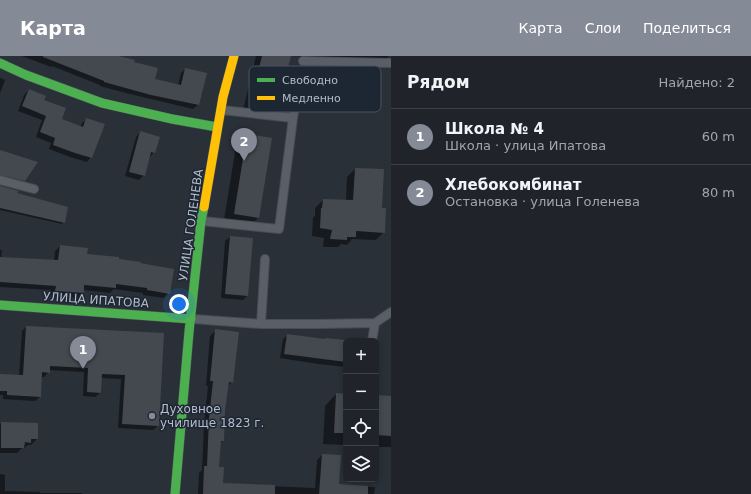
<!DOCTYPE html>
<html lang="ru">
<meta charset="utf-8">
<style>
body{margin:0;font-family:"DejaVu Sans",sans-serif;background:#282c32;color:#f1f3f6}
.controls{position:absolute;right:12px;bottom:12px;display:grid;overflow:hidden;border-radius:6px;box-shadow:0 2px 6px #0003}
.controls button{width:36px;height:36px;display:grid;place-items:center;padding:0;border:0;border-bottom:1px solid #3d4147;background:#20242a;color:#f1f3f6;font:20px sans-serif}
.you{position:absolute;left:179px;top:248px;width:14px;height:14px;margin:-10px;border:3px solid #fff;border-radius:50%;background:#1a73e8;box-shadow:0 0 0 6px #1a73e833}
.badge{display:grid;place-items:center;width:26px;height:26px;border-radius:50%;background:#848b96;color:#fff;font-size:13px;font-weight:700}
.pin{position:absolute;translate:-50% -33px;filter:drop-shadow(0 1px 2px #0008)}
.pin::after{content:'';position:absolute;top:21px;width:14px;height:12px;background:inherit;clip-path:polygon(0 0,100% 0,50% 100%)}
.list{margin:0;padding:0;list-style:none}
h2{display:flex;justify-content:space-between;align-items:center;height:52px;margin:0;padding:0 16px;font-size:17px}
h2 small{font-size:13px;font-weight:400;color:#a2a4a8}
.list li{display:grid;grid-template-columns:26px 1fr auto;gap:12px;align-items:center;box-sizing:border-box;height:56px;padding:0 16px;border-top:1px solid #3d4147}
.list b{display:block;font-size:15px;white-space:nowrap}
.list p{margin:0;font-size:13px;white-space:nowrap;color:#a2a4a8}
.list em{font-size:13px;font-style:normal;color:#a2a4a8}
.icon{flex:none;width:22px;height:22px;fill:none;stroke:currentColor;stroke-width:2;stroke-linecap:round;stroke-linejoin:round}
.map{position:relative;flex:none;width:391px;height:438px;overflow:hidden}
header{display:flex;align-items:center;gap:24px;box-sizing:border-box;height:56px;padding:0 20px;background:#848b96;color:#fff}
header strong{font-size:19px}
nav{display:flex;gap:22px;margin-inline-start:auto;font-size:14px}
main{display:flex}
aside{flex:1;background:#20242a}
.map>svg:first-child{display:block}
.shadow{fill:#0007}
.building{fill:#444950}
.lines{fill:none;stroke-linecap:round;stroke-linejoin:round}
.lane-casing{stroke:#484c53;stroke-width:10}
.fast-casing{stroke:#484c53;stroke-width:10}
.slow-casing{stroke:#484c53;stroke-width:10}
.lane{stroke:#5a5e66;stroke-width:8}
.fast{stroke:#4caf50;stroke-width:9}
.slow{stroke:#ffc107;stroke-width:9}
.poi-dot{fill:#848b96;stroke:#1d2633;stroke-width:1.5}
.labels{text-anchor:middle;dominant-baseline:central;stroke-width:3;stroke-linejoin:round;paint-order:stroke}
.street-label{font-size:12px;fill:#b4bcc9;stroke:#1d2633}
.poi-label{font-size:12px;fill:#b4bcc9;stroke:#1d2633;text-anchor:start}
.key{fill:#1d2633;stroke:#4a5360;stroke-width:1}
.key-label{font-size:11px;fill:#b4bcc9}
</style>
<header>
<strong>Карта</strong>
<nav><a>Карта</a><a>Слои</a><a>Поделиться</a></nav>
</header>
<main>
<div class="map">
<svg width="391" height="438" viewBox="0 0 391 438">
<rect width="100%" height="100%" fill="#2a3038"/>
<path class="shadow" d="M22,0H115L133,6L154,24L178,29L181,17L185,13L206,18L198,49L193,53L126,37L100,30V29L52,10L51,11Z
M256,0H389L385,4L290,0L277,49L267,58L243,54Z
M0,22L5,24L0,37Z
M29,34L43,45L60,64L80,72L82,67L87,63L91,101L87,106L70,101L49,93L51,87L36,81L42,64L18,55L24,39Z
M140,76L154,96L150,101H149L144,119L139,124L125,120L136,81Z
M247,79L258,162L247,173L223,170L236,90Z
M355,113L381,153L384,176L376,184L352,183L347,189L341,188L338,191H323L324,182L312,180L313,161L315,160V152L323,144L346,145L347,121Z
M0,133L64,166L62,168L0,154Z
M230,181L252,183L247,240L243,244L221,242L225,185Z
M60,190L86,199L169,237L164,242L143,239V237L114,233L110,237L83,234V237L78,242L51,239V234L0,231V194H2L1,202L54,205L55,195Z
M26,271L163,278L158,370L153,374L118,372L121,323L101,322L100,337L95,341L83,340L84,316L49,314V316L44,321H41L40,341L35,345L3,343V339H0V319L19,320L22,275Z
M216,274L232,326L227,331L224,353L223,385L220,387L218,412L222,428L315,432L317,404L322,399L338,429L375,431L374,438H198L199,417L202,414L204,368L208,330H206L210,280Z
M288,279L324,284L325,283L346,285V311L318,308L280,302L283,283Z
M336,338L346,339V389L323,388L325,350Z
M376,340L391,341V391H376Z
M1,367L37,383L31,389H28L24,392H22L17,397H0V368Z
M0,418L5,419V435L40,436V437H82V438H0Z"/>
<path class="building" d="M43,0H119L135,4L134,6L158,12L155,23L181,29L185,12L207,17L199,49L151,39L104,26V25L43,1Z
M262,0H291L278,50L251,44Z
M29,33L46,40L44,44L66,52L62,63L83,71L86,62L105,68L92,102L75,97L53,89L55,82L40,76L46,60L22,50Z
M140,75L160,81L155,97L151,96L145,120L129,116Z
M247,78L272,82L259,162L234,158Z
M0,94L38,106L25,125L0,119Z
M355,112L384,113L382,152H386L385,177L356,175V181H347V184L330,183L332,174L320,172L321,152H322L323,143L353,144Z
M0,130L19,135L17,137L68,151L65,167L0,152Z
M230,180L253,182L248,240L225,238Z
M60,189L88,192L87,198L119,201V203L141,206L140,207L174,213L170,238L147,234V232L116,228V232L84,229V237L55,235L56,230L0,226V201L58,204Z
M26,270L164,277L159,370L122,368L125,319L102,318L101,337L87,336L88,312L50,310V317L42,316L41,341L7,339V335H0V318L23,319Z
M215,273L239,276L233,327L229,326L225,354L224,385H221L219,411H224L223,427L275,429V438H203L204,410H207L209,362L213,325H210Z
M287,278L325,283V282L346,284V306L284,298Z
M336,337L346,338V377H334Z
M376,339L391,340V380L376,379Z
M1,366L38,367V383H31V387L25,386L24,392H1Z
M322,398L341,399L339,428L368,430V438H319Z"/>
<g class="lines">
<defs>
<path id="lane" d="M303,5L391,7
M222,54L293,62
M0,124L34,133
M202,165L279,173L293,62L299,24
M193,263L261,268H319L375,267L372,285
M375,267L391,256
M261,268L265,203"/>
<path id="fast" d="M0,7L26,19L102,47L172,63L217,71
M0,249L191,263
M175,438L189,276L201,165L204,151"/>
<path id="slow" d="M204,151L223,41L234,0"/>
</defs>
<use href="#lane" class="lane-casing"/>
<use href="#fast" class="fast-casing"/>
<use href="#slow" class="slow-casing"/>
<use href="#lane" class="lane"/>
<use href="#fast" class="fast"/>
<use href="#slow" class="slow"/>
</g>
<circle class="poi-dot" cx="152" cy="360" r="4"/>
<g class="labels">
<g class="street-label">
<text transform="translate(191 169) rotate(-82)">УЛИЦА ГОЛЕНЕВА</text>
<text transform="translate(96 244) rotate(4)">УЛИЦА ИПАТОВА</text>
</g>
<g class="poi-label">
<text x="160" y="353">Духовное<tspan x="160" dy="14">училище 1823 г.</tspan></text>
</g>
</g>
<rect x="249" y="10" width="132" height="46" rx="6" class="key"/>
<rect x="257" y="22" width="18" height="4" fill="#4caf50"/>
<rect x="257" y="40" width="18" height="4" fill="#ffc107"/>
<g class="key-label">
<text x="282" y="28">Свободно</text>
<text x="282" y="46">Медленно</text>
</g>
</svg>
<div class="controls">
<button>+</button>
<button>−</button>
<button><svg class="icon" aria-label="locate" viewBox="0 0 24 24"><circle cx="12" cy="12" r="6"/><path d="M12 2v4M12 18v4M2 12h4M18 12h4"/></svg></button>
<button><svg class="icon" aria-label="layers" viewBox="0 0 24 24"><path d="M12 4l9 5-9 5-9-5zM3 14l9 5 9-5"/></svg></button>
</div>
<div class="you"></div>
<div class="pin badge" style="left:83px;top:313px">1</div>
<div class="pin badge" style="left:244px;top:105px">2</div>
</div>
<aside>
<h2>Рядом<small>Найдено: 2</small></h2>
<ul class="list">
<li><span class="badge">1</span><div><b>Школа № 4</b><p>Школа · улица Ипатова</p></div><em>60 m</em></li>
<li><span class="badge">2</span><div><b>Хлебокомбинат</b><p>Остановка · улица Голенева</p></div><em>80 m</em></li>
</ul>
</aside>
</main>
